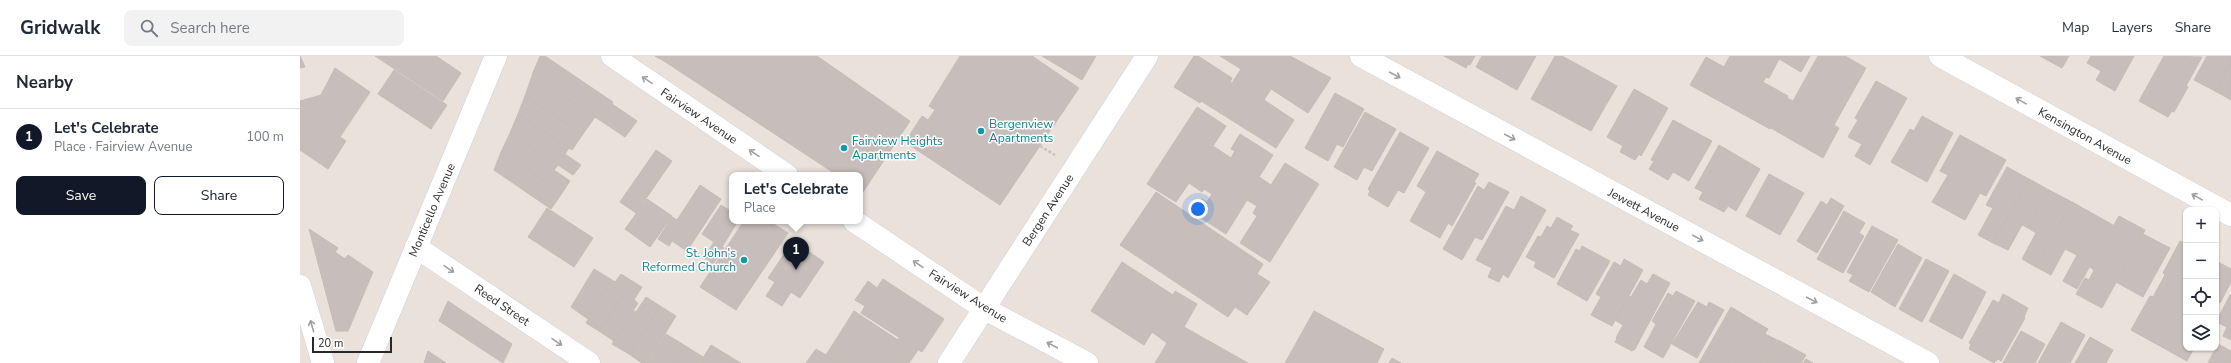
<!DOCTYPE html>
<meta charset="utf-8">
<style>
body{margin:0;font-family:"Nunito Sans",sans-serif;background:#f2f2f3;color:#1f2937}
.controls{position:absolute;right:12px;bottom:12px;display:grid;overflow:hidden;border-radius:8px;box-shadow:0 1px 3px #0004}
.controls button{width:36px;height:36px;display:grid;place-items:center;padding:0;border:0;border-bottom:1px solid #e0e1e3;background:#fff;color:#1f2937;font:20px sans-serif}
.scale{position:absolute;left:12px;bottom:10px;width:80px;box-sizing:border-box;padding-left:4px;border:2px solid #292929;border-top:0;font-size:11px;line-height:14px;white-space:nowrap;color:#292929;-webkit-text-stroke:3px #fff;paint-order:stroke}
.you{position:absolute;left:898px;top:153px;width:14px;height:14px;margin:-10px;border:3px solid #fff;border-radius:50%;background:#1a73e8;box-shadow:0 0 0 6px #1a73e833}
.badge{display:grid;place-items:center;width:26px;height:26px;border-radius:50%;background:#111827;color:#fff;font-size:13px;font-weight:700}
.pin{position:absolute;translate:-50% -33px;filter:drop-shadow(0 1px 2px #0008)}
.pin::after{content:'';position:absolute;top:21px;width:14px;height:12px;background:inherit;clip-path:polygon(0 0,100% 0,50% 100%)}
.popup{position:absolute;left:429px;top:116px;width:134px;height:52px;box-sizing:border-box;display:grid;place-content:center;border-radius:8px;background:#fff;filter:drop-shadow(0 1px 3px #0005);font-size:13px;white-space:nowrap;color:#747a83}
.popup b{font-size:15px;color:#1f2937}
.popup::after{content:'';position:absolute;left:50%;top:100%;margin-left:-8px;border:8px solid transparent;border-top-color:#fff}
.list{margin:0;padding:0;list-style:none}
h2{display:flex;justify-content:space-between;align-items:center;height:52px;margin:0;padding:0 16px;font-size:17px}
h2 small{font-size:13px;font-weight:400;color:#747a83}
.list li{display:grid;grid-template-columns:26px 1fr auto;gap:12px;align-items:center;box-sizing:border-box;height:56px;padding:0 16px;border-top:1px solid #e0e1e3}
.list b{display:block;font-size:15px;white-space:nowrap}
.list p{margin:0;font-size:13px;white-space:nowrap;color:#747a83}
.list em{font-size:13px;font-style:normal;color:#747a83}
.actions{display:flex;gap:8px;padding:12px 16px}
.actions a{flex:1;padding:9px 0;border:1px solid #111827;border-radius:8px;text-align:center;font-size:14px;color:#111827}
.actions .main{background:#111827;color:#fff}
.icon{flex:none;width:22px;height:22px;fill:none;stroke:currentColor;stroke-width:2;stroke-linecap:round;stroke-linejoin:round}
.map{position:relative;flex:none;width:1931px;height:307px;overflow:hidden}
header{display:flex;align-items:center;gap:24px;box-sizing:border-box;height:56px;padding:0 20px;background:#fff;border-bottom:1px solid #e0e1e3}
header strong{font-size:19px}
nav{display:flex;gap:22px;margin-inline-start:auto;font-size:14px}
.search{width:280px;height:36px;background:#f2f2f3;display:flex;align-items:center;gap:10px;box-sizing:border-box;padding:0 14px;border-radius:8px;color:#747a83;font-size:15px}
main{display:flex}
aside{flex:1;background:#fff}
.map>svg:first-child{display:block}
.building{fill:#c7bebb;stroke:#c6bcb5}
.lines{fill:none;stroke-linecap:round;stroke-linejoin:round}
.minor-casing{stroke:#cad1db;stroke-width:23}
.tertiary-casing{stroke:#cad1db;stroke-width:23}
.path{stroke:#c3c3c3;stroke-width:2.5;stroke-dasharray:3 2;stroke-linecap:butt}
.minor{stroke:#fff;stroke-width:22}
.tertiary{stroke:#fff;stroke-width:22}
.oneway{stroke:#9f9f9f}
.culture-dot{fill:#0f9aa8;stroke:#fff;stroke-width:1.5}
.labels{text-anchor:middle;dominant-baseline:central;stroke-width:3;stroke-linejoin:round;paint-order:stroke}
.street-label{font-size:12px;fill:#292929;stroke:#fff}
.culture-label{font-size:12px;fill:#0d838f;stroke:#fff;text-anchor:start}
</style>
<header>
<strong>Gridwalk</strong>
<div class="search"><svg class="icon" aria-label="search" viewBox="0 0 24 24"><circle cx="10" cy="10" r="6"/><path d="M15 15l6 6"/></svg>Search here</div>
<nav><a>Map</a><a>Layers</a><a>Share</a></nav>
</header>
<main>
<aside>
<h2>Nearby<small></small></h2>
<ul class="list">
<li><span class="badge">1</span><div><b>Let's Celebrate</b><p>Place · Fairview Avenue</p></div><em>100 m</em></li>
</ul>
<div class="actions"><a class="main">Save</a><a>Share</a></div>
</aside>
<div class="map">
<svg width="1931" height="307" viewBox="0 0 1931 307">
<rect width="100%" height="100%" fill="#ebe1db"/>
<path class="building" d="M0,0L5,11L0,12Z
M75,0H136L161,17L143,45Z
M240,0H245L313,46L312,48L337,65L325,81L232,19Z
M355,0H367L364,5Z
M367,0H517L610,65L563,136L560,134V119H537L364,5Z
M660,0H732L779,32L700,149L605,86L622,60L628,64L635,54L629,50Z
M742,0H796L782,24Z
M894,0H898L932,22L930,26L932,27L941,13L920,0H990L1031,22L1008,57L971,33L964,44L994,64L976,92L901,45L900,47L874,31Z
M1144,0H1175L1170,9L1168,8L1166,12Z
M1182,0H1236L1217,34L1176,11Z
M1255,0H1262L1317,30L1291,75L1231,43Z
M1430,0H1510L1501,16L1479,3L1469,22L1466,21L1463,26L1488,40L1470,73L1390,29L1406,1L1424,11Z
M1518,0H1545L1566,12L1534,69L1539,72L1523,102L1471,72L1487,42L1493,45Z
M1740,0H1769L1762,12Z
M1791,0H1834L1815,35L1796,24L1801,15L1787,7Z
M1864,0L1902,1L1886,30L1888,31L1874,56L1872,55L1868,61L1839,45Z
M1907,0H1931V6L1915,35L1894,24Z
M1931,6V44L1915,35Z
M35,12L70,36L40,81L46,85L28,113L0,94V45L21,39Z
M94,14L147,49L131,73L78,38Z
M232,20L295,61L283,78L225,40Z
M1576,25L1607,42L1570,109L1555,100L1562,88L1548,81L1558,64L1555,62Z
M1334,33L1368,52L1341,100L1339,98L1335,104L1320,96L1323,90L1307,81Z
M1035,37L1064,53L1043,91L1037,88L1028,105L1005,92Z
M225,40L283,78L272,94L218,58Z
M897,51L926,70L913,90L931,102L935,95L931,93L940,78L973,99L959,121L971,129L985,107L1019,128L970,206L940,187L957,160L953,157L957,150L947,144L926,178L893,157L902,143L907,146L912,138L904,133L902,136L889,127L876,146L847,128Z
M1065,56L1096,73L1072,115L1064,111L1057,124L1034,111Z
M218,58L269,92L265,98L281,109L273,119L210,77Z
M1622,60L1653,77L1627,126L1591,106L1610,73L1614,75Z
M1373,64L1412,85L1389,125L1373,116L1368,124L1349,113L1354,105L1351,104Z
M1100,76L1129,92L1104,137L1098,134L1088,151L1068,139L1070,135L1068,133Z
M210,77L258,109L254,114L270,125L262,137L201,96Z
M1660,79L1706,104L1686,140L1680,137L1665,164L1632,146L1648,119L1640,115Z
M1419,89L1460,113L1436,155L1428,150L1424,156L1399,143L1403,136L1395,132Z
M356,94L372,105L336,157L320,146Z
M1137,95L1179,118L1174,126L1176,127L1152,170L1148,167L1140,182L1110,165L1126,136L1117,130Z
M201,96L262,137L251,153L194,114Z
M1707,111L1729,123L1693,187L1678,179L1693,152L1686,149Z
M1469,118L1504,137L1480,179L1446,160Z
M1729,123L1749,134L1728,172L1722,169L1708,194L1693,187Z
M1189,126L1209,136L1182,184L1175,181L1162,204L1143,193L1178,130L1184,134Z
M400,129L421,143L387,195L372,185L369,190L358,183L372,161L377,164Z
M1749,134L1772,146L1736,211L1722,203L1736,177L1728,172Z
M856,136L963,208L957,218L970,226L947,259L935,251L928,261L820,189Z
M1221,140L1246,154L1208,222L1203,218L1199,226L1188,221L1192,212L1176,204L1206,150L1214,154Z
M1531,142L1544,150L1517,197L1497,185L1521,145L1527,149Z
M347,143L372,160L350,191L325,173Z
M1772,146L1813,169L1777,233L1763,225L1777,199L1765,193L1751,219L1736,211Z
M421,149L432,156V165H438L422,191L424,192L413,208L404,201L414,186L402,178Z
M247,152L293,182L274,211L228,181Z
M1544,155L1565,167L1559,177L1564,180L1543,217L1517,203Z
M1819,160L1845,174L1802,252L1776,238L1785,222L1789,224L1794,214L1790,211Z
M1257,161L1273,170L1270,174L1279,178L1254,222L1234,211L1236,206L1226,201L1238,180L1241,181L1247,170L1251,172Z
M444,165H469L488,177L436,254L400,231Z
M1572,170L1598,184L1569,236L1549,225L1553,219L1547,216Z
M9,173L38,192L35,196L45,203L48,199L73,216L48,275H36Z
M1843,178L1870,192L1843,241L1816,226Z
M493,185L524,206L500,242L491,236L482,250L466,240L475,226L468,222Z
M1880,185L1886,188V292H1894L1887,305L1831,274L1850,240L1853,241L1865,219L1863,217Z
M1598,188L1622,202L1595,251L1571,236Z
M1282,190L1310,205L1287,245L1257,228L1276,193L1280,195Z
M1324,203L1343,214L1312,270L1291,259L1301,241L1296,238L1314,206L1321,210Z
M1626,203L1649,215L1622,266L1599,253Z
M1916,205L1931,213V226L1920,247L1916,246Z
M822,206L873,239L875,235L897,248L884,271L948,307H855L867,287L852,276L844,289L791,255Z
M294,213L312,224L288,263L271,251Z
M321,218L332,225L299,275L286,267L312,224L315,226Z
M1353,218L1370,227L1335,293L1332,295L1315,286L1317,283L1316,282L1323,269L1315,264L1329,240L1331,241L1341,224L1347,228Z
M1654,218L1686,236L1662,283L1629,265Z
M583,223L644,263L622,296L561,257L565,250L555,244L568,225L577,232Z
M332,225L342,231L334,244L338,247L314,285L299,275Z
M1376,235L1395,245L1363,302L1344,291L1356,268L1352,265L1368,237L1373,240Z
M1703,238L1728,252L1724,261L1725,262L1701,305L1698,303L1694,307L1669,293L1671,288L1669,287L1693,244L1699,247Z
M1930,239H1931V284L1923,280L1927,271L1916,266Z
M346,241L360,250L329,298L312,288L334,255L336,256Z
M148,245L212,288L203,307L139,265Z
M1398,246L1407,251L1409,246L1424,254L1397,302L1372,288Z
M360,250L376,260L347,307H342L329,298Z
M1431,251L1456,266L1432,307H1399Z
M554,255L598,284L599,282L618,294L609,307H538L526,299Z
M1014,255L1084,293L1077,307H985Z
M1456,266L1468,273L1465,278L1477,284L1464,307H1433Z
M1761,266L1785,279L1770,307H1738Z
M1721,275L1745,288L1735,307H1703Z
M366,278L384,289L373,307H348Z
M1790,281L1813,294L1806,307H1775Z
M1478,284L1506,299L1501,307H1465Z
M1918,288L1931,295V307H1908Z
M384,289L403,301L399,307H373Z
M411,289L434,303L431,307H400Z
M516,293L526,299L538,307H506Z
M128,295L146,307H124Z
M1092,302L1101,307H1089Z
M434,303L441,307H431Z
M1506,303L1513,307H1503Z"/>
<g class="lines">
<defs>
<path id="minor" d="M312,0L487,119
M1061,0L1628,307
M1640,0L1931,159
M554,165L685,253L787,307
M116,191L289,307
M0,230L23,307"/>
<path id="tertiary" d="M68,307L196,0
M649,307L847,0"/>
</defs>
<use href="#minor" class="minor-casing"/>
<use href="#tertiary" class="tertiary-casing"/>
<path class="path" d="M740,90L755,99"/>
<use href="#minor" class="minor"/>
<use href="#tertiary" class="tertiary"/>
</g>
<defs><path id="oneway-shaft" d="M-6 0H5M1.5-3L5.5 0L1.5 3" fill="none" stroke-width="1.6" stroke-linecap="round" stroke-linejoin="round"/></defs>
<g class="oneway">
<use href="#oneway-shaft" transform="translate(1095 19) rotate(28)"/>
<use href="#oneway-shaft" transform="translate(347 24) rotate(-146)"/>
<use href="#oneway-shaft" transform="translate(1721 45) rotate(-151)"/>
<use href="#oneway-shaft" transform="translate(1210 81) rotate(28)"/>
<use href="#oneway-shaft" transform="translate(454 97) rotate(-146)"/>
<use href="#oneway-shaft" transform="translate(1897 141) rotate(-151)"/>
<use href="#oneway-shaft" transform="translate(1398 182) rotate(28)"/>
<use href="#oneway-shaft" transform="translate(618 208) rotate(-146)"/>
<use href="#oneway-shaft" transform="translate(149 213) rotate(34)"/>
<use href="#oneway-shaft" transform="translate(1512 244) rotate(28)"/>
<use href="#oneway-shaft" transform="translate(12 270) rotate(-106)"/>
<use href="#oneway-shaft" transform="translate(257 286) rotate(34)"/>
<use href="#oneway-shaft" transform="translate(752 289) rotate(-152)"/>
</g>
<g class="culture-dot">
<circle cx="681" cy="75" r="4"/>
<circle cx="544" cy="92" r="4"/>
<circle cx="444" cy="204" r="4"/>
</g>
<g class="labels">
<g class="street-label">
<text transform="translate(399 60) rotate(34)">Fairview Avenue</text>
<text transform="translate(1785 80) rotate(29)">Kensington Avenue</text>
<text transform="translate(132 154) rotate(-67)">Monticello Avenue</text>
<text transform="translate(748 154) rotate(-57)">Bergen Avenue</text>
<text transform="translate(1344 154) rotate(28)">Jewett Avenue</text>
<text transform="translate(668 240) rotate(32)">Fairview Avenue</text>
<text transform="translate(202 249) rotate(34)">Reed Street</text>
</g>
<g class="culture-label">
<text x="689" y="68">Bergenview<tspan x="689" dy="14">Apartments</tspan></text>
<text x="552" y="85">Fairview Heights<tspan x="552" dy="14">Apartments</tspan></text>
<text x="436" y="197" text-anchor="end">St. John's<tspan x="436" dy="14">Reformed Church</tspan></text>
</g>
</g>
</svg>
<div class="controls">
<button>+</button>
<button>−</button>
<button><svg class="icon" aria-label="locate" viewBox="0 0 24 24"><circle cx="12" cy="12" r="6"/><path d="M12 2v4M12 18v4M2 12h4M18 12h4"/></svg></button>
<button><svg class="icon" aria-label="layers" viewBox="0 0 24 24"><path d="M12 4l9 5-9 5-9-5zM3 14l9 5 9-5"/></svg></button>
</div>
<div class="scale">20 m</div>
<div class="you"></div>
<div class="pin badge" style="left:496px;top:214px">1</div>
<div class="popup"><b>Let's Celebrate</b>Place</div>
</div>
</main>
